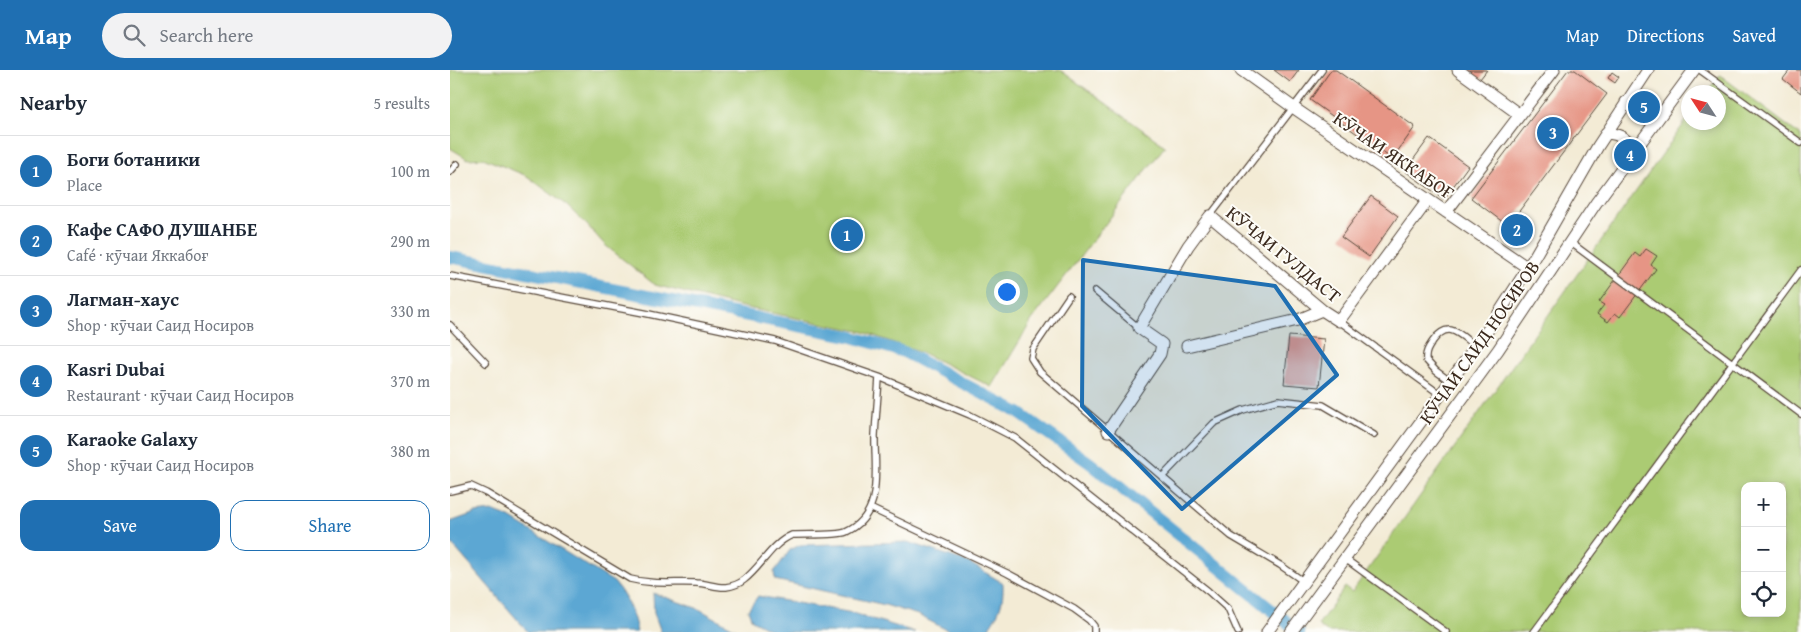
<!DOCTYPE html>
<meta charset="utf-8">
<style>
body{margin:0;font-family:"Gentium Book Plus",serif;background:#f2f2f3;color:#1f2937}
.controls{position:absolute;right:15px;bottom:15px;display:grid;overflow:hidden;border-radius:10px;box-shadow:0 2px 8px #0003}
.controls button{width:45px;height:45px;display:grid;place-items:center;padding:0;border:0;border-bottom:1px solid #e0e1e3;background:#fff;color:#1f2937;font:25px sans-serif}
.compass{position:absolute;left:1231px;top:15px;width:45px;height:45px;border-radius:50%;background:#fff;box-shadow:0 2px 8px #0003;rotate:306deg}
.you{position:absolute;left:556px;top:221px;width:18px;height:18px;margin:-12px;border:4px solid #fff;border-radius:50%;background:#1a73e8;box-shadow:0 0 0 8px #1a73e833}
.badge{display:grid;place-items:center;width:32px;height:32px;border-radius:50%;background:#1f6fb2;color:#fff;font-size:16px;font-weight:700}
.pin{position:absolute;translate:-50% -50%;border:2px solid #fff;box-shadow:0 1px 5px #0006}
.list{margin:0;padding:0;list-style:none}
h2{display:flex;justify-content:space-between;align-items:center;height:65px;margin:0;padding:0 20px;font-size:21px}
h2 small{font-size:16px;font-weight:400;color:#747a83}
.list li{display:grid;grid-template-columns:32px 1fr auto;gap:15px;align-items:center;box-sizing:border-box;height:70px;padding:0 20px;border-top:1px solid #e0e1e3}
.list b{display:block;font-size:19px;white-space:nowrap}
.list p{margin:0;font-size:16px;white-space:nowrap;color:#747a83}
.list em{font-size:16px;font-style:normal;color:#747a83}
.actions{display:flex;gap:10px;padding:15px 20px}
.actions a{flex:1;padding:11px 0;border:1px solid #1f6fb2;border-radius:15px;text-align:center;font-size:18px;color:#1f6fb2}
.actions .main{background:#1f6fb2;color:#fff}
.icon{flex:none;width:28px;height:28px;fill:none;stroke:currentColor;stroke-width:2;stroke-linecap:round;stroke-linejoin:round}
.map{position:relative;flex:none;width:1351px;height:562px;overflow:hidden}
header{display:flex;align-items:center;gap:30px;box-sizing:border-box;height:70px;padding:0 25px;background:#1f6fb2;color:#fff}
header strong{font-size:24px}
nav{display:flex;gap:28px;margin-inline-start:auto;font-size:18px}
.search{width:350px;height:45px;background:#f2f2f3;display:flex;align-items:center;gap:12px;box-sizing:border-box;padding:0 18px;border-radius:28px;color:#747a83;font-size:19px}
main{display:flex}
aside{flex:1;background:#fff}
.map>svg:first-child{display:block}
.green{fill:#abcb73;stroke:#737a48;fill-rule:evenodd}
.water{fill:#5ba7d3;stroke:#4b6878}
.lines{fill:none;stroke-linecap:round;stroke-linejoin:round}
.canal{stroke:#5ba7d3;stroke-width:12}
.building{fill:#e69585}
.lane-casing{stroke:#574739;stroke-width:8}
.street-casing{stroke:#574739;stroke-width:13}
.lane{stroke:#fff;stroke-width:5.5}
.street{stroke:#fff;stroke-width:11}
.marked{fill:#1f6fb2;fill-opacity:0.2;stroke:#1f6fb2;stroke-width:4;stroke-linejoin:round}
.labels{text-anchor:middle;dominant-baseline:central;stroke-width:4;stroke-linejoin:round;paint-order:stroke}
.street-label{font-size:19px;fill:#3b2a1e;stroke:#fdfcf7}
</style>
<header>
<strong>Map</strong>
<div class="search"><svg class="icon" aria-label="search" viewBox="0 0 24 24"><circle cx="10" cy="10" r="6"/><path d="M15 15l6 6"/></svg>Search here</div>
<nav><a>Map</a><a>Directions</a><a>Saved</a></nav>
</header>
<main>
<aside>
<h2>Nearby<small>5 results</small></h2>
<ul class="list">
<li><span class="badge">1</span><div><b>Боги ботаники</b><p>Place</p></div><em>100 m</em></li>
<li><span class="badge">2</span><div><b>Кафе САФО ДУШАНБЕ</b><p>Café · кӯчаи Яккабоғ</p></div><em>290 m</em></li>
<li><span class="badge">3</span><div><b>Лагман-хаус</b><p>Shop · кӯчаи Саид Носиров</p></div><em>330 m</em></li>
<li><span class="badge">4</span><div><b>Kasri Dubai</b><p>Restaurant · кӯчаи Саид Носиров</p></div><em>370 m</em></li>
<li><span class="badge">5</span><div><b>Karaoke Galaxy</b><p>Shop · кӯчаи Саид Носиров</p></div><em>380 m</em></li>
</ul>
<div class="actions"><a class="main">Save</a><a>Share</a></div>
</aside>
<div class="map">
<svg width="1351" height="562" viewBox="0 0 1351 562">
<rect width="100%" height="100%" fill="#fdfcf7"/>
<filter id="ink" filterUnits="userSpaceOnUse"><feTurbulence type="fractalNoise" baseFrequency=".02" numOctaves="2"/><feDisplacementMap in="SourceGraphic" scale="10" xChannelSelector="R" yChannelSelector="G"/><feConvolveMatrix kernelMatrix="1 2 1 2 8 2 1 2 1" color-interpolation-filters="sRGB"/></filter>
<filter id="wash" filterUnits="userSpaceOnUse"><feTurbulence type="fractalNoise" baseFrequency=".0096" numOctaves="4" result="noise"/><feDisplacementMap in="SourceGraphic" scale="20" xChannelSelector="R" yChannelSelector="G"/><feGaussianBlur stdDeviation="1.12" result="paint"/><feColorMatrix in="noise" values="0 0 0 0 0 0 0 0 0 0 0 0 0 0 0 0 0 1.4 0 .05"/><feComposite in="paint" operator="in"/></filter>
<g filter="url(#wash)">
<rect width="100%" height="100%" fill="#f3ebd5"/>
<path class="green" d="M0,0H610L715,76L582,250L542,317L477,285L414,262L293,237L205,215L155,175L137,155L116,135L77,106L33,88L18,89L0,78Z
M1270,5L1351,66V562H877L868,555L895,517L902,522L1238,48V52H1268V22H1257ZM1295,416H1332V543H1295Z"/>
<path class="water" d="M42,441L60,448L164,512C176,526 184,544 187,562H78L0,472V452L25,443Z
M458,472L518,492L553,513C554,535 548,545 536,562H501L468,545L435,535L325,510L324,502L340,480L350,475Z
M203,523L249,539L291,562H211L204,543Z
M308,526L403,543L465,562H324L302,550L298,540Z"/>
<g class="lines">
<path class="canal" d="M0,187L399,266L454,282L569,343L640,393L849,562"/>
</g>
<g id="blocks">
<path class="building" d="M824,0H849L840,12Z
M881,0H886L965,57L942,89L860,30Z
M1017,0H1037L1030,9Z
M1118,0H1125L1157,24L1058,156L1021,128Z
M1340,0H1351V23L1333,9Z
M1162,2L1169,7L1165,13L1158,8Z
M979,68L1018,96L994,129L955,101Z
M921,126L948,146L919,187L891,167Z
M1196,179L1207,186L1201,195L1206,199L1170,247L1165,243L1158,252L1147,244L1154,235L1149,232L1185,183L1190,187Z
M839,266L874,269L869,317L834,314Z"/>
</g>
</g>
<g filter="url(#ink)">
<use href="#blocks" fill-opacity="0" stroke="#574739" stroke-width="1"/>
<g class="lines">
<defs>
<path id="lane" d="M1250,0L1351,73
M0,102L7,94
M760,146L872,0
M1120,172L1351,344
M0,206L194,243L325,271L429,307L520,345L565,368L758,521L778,539L788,562
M645,221L689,258
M619,226L583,279L581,288L590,302L781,466L830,495L853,511
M889,251L991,325
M0,255L36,293
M1001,312L986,301L976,290C975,282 979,277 983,271C999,249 1010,265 1026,277
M712,407L764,353L793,340L828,330L873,335L924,365
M0,421L21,416L36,423L180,509C203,515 223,512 246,513C256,513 267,518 276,517C283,516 289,514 294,510C312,496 321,474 342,465C354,464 387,466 396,462C435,444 424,399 425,365C426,346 428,327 429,307
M420,438L557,503L624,539L639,550L644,556V562
M894,488L996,562
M1084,562L1351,200"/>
<path id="street" d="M791,0L844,38L1078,198
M1008,0L1070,45
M1176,32L1190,45L1205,53
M1156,63C1171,64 1178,69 1183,82
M996,142L1104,0
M737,276L848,250L872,240
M658,361L710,284L712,274L689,258L738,176L760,146L872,240L889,251L978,130
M817,562L1040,257L1078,198L1148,76L1198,0
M841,562L1048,280L1146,133L1244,0"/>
</defs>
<use href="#lane" class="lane-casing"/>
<use href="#street" class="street-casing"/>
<use href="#lane" class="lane"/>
<use href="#street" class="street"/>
</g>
</g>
<path class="marked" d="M633,190L825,216L887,305L732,439L632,336Z"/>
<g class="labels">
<g class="street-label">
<text transform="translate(944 85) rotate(34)">КӮЧАИ ЯККАБОҒ</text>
<text transform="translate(834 184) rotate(39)">КӮЧАИ ГУЛДАСТ</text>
<text transform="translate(1029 272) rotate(-55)">КӮЧАИ САИД НОСИРОВ</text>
</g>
</g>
</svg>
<div class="controls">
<button>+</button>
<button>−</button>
<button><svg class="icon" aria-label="locate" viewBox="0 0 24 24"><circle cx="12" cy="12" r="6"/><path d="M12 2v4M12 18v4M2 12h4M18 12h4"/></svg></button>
</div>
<svg class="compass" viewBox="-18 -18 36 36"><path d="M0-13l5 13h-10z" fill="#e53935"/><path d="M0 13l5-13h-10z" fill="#747a83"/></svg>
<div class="you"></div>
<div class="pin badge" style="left:397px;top:165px">1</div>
<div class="pin badge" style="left:1067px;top:160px">2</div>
<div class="pin badge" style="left:1103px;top:63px">3</div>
<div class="pin badge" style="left:1180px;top:85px">4</div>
<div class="pin badge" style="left:1194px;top:37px">5</div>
</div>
</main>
